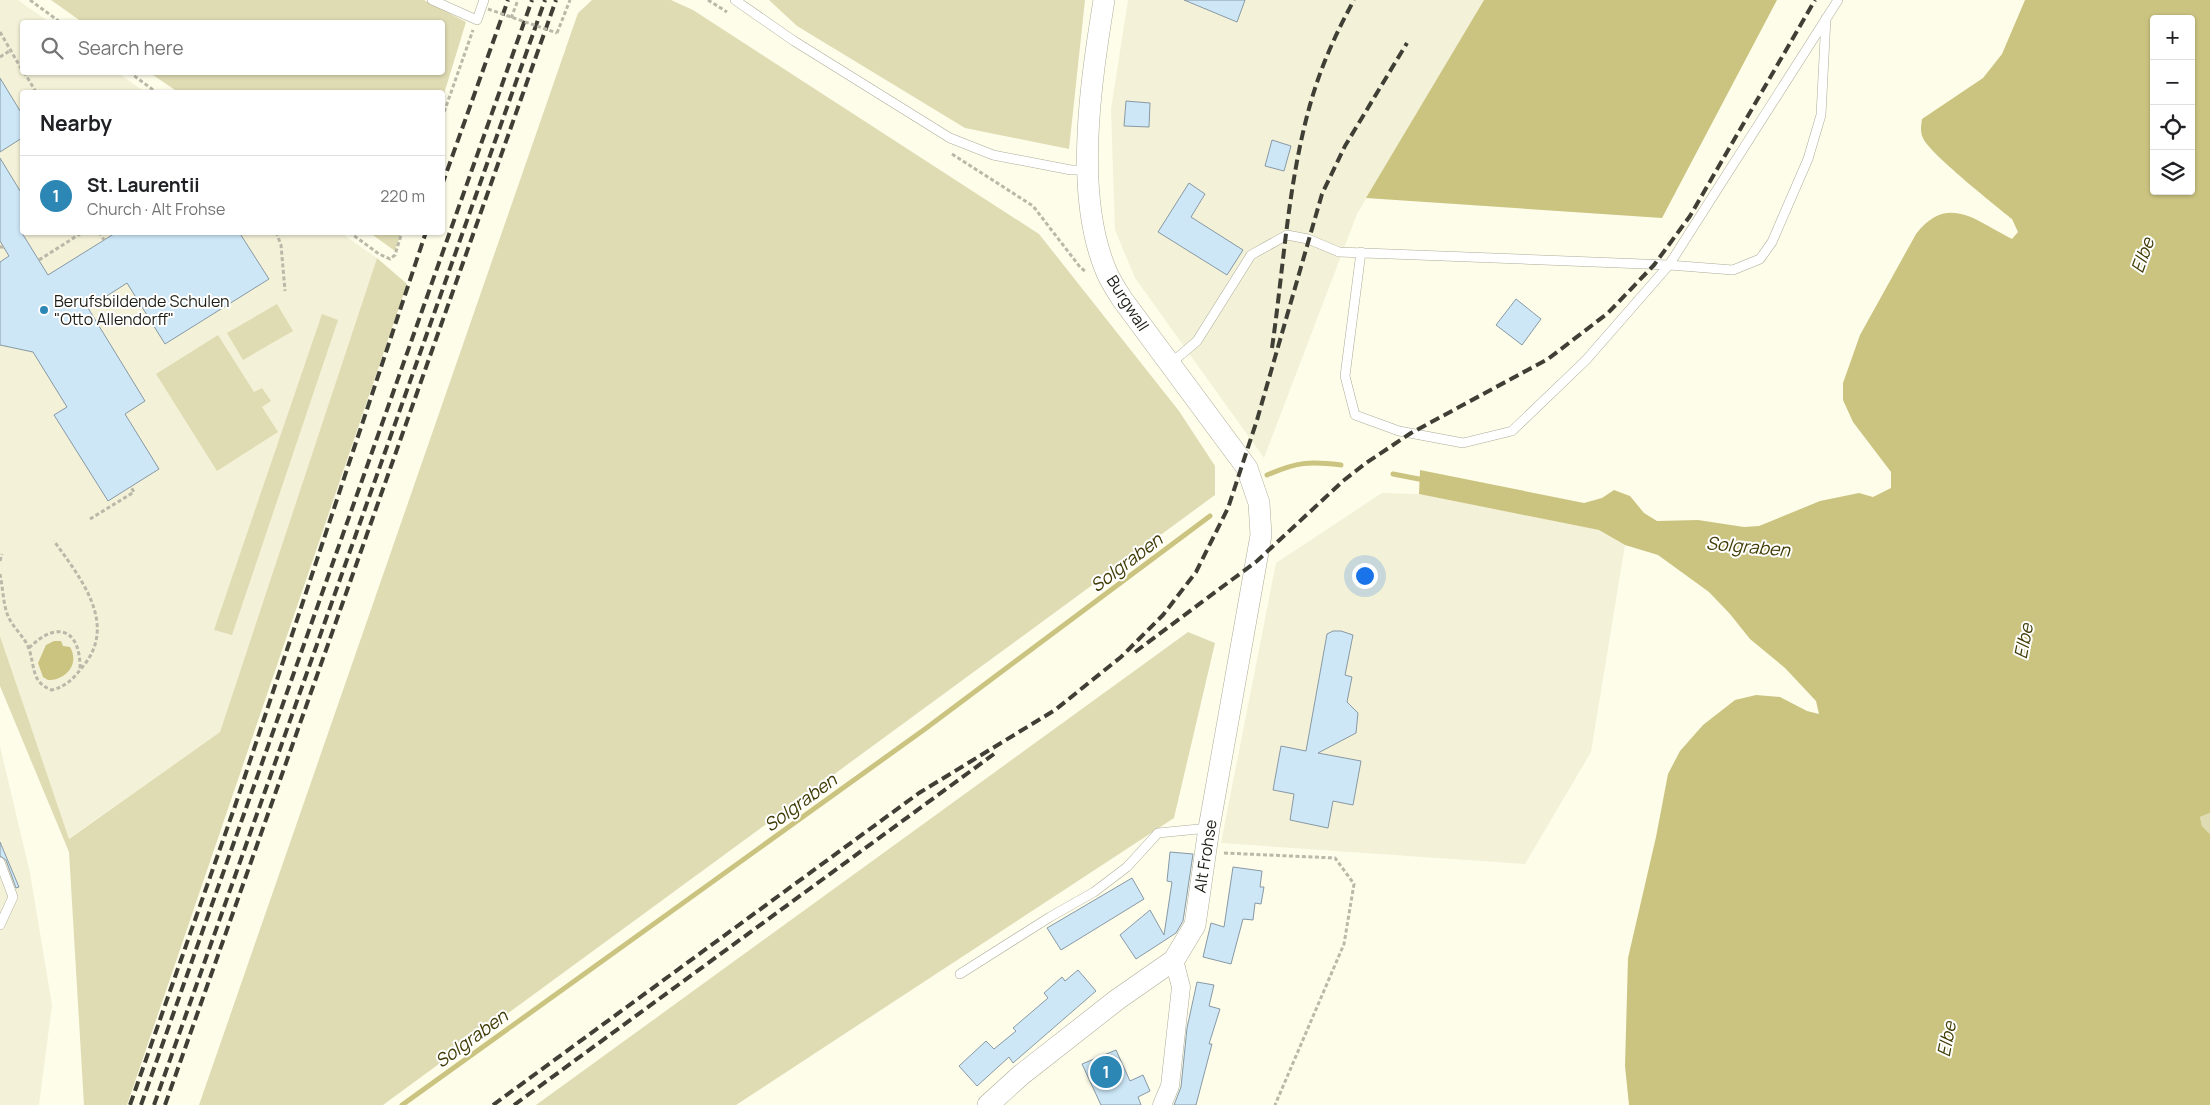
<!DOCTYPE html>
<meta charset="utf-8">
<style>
body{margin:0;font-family:Manrope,sans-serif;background:#f6f6f6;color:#202124}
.controls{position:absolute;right:15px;top:15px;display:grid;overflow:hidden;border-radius:5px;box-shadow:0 1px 4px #0004}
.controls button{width:45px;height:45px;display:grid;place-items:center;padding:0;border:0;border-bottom:1px solid #e0e0e0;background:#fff;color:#202124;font:25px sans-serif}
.you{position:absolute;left:1364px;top:575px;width:18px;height:18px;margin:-12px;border:4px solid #fff;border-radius:50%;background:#1a73e8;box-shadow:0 0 0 8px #1a73e833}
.badge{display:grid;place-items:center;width:32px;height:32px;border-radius:50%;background:#2d87b5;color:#fff;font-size:16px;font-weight:700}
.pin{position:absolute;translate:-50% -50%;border:2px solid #fff;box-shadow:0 1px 5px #0006}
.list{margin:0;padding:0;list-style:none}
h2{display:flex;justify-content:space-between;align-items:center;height:65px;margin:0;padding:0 20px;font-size:21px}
h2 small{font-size:16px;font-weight:400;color:#757577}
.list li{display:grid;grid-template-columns:32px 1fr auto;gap:15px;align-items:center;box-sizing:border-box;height:80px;padding:0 20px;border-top:1px solid #e0e0e0}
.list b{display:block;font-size:19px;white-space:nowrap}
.list p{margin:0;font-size:16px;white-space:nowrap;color:#757577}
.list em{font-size:16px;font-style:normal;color:#757577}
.icon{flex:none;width:28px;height:28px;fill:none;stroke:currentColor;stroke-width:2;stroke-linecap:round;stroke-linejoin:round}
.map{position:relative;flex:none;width:2210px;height:1105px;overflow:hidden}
.search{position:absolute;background:#fff;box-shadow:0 1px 4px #0004;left:20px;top:20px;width:425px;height:55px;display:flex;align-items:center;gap:12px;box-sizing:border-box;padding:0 18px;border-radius:5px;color:#757577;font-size:19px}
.panel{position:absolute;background:#fff;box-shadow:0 1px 4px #0004;left:20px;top:90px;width:425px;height:145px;border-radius:5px}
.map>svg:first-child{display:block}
.built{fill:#f3f1d7}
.green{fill:#dfdcb4}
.water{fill:#cbc481;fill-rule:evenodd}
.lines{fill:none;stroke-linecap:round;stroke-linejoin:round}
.stream{stroke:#cbc481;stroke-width:5}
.building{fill:#cde7f7;stroke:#8899a4}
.service-casing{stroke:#adab99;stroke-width:10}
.minor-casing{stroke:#adab99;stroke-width:19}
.tertiary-casing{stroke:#adab99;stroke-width:22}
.path{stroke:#b9b8a9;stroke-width:3;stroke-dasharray:4 2.5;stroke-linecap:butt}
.service{stroke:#fff;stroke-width:9}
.minor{stroke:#fff;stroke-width:18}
.tertiary{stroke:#fff;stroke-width:21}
.rail{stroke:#3f3f36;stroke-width:4;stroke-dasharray:10 5;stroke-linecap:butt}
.path-bridge{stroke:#b9b8a9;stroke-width:3;stroke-dasharray:4 2.5;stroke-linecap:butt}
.poi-dot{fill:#2d87b5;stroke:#fff;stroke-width:2}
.labels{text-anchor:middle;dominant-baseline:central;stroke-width:4;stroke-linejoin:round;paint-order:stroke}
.poi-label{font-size:16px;fill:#1e1e17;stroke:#fff;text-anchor:start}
.street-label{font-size:16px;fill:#1e1e17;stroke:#fff}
.water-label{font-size:18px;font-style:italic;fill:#413c05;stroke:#fff}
</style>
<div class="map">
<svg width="2210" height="1105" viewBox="0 0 2210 1105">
<rect width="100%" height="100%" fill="#fefdea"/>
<path class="built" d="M0,0H18L49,22H22V72L118,73L145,92H22V232L341,233L377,258L220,732L68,839L0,636Z
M1128,0H1484L1357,214L1264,458L1135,278L1115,230L1111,109Z
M1382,493L1419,494L1599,530L1625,545L1591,752L1525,864L1221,843L1276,563Z
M0,746L30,873L52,1005L39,1105H0Z"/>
<path class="green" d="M51,0H424L466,22L443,97L442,92H178L150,73L442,72V22H82Z
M592,0H671L693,10L1039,234L1179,411L1215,466V495L383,1105H199L578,13Z
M769,0H1085L1069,149L965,128L797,26Z
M370,233H401L395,251Z
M377,258L407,284L127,1105H84L69,852L0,686V636L69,839L220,732Z
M277,304L293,331L243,360L227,333Z
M322,314L338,320L232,635L214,630Z
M218,335L254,392L262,388L271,401L262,407L278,432L217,471L156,374Z
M1188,632L1215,643L1174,818L736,1105H536Z
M2210,813V834L2202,826L2200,817Z"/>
<path class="water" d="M1484,0H1777L1662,218L1366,198Z
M2025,0H2210V813L2200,817L2202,826L2210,834V1105H1629L1625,1066L1628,958L1656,837L1668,774L1680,751L1703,725L1735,700L1756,695L1780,697L1807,711L1819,714L1816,701L1785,668L1750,639L1730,614L1709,592L1658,555L1625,545L1599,530L1419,494L1420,470L1584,503L1602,498L1614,490L1630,496L1644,513L1657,521L1698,520L1744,527L1759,526L1820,501L1859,493L1873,497L1891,488V472L1853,422L1843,400V383L1860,335L1916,234C1948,193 1976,221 2012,239L2018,232L2012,219C1996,206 1929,153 1923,138C1920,132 1921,126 1922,119L1983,78L2002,54ZM2154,19H2191V191H2154Z
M54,641H61L63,646L70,647C80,664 66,680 48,680L43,677L38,663L46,645Z"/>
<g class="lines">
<path class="stream" d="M1393,474L1424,480
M1267,475C1297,462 1309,461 1341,465
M402,1105L925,729L1210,516"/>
</g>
<path class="building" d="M1184,0H1245L1237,22Z
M0,78L22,114V138L0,152Z
M1126,101L1150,103L1149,127L1124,126Z
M1272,140L1291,146L1284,171L1265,166Z
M0,158L22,194V233L48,275L117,232H239L269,279L165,344L127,283L88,308L145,401L125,414L159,469L108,501L54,415L67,407L33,352L0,345V262L9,256L0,241Z
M1189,183L1205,194L1191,217L1243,250L1227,275L1158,232Z
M1516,299L1541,319L1522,345L1496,325Z
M1333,631H1341L1353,635L1345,675L1352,677L1347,702L1358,713L1356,733L1318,753L1361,761L1353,805L1333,801L1328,828L1290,820L1294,794L1273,790L1281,746L1306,751L1327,634Z
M0,842L19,887L16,888L6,860L0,856Z
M1170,852L1193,854L1183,921L1176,933L1136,959L1120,935L1150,910L1164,935L1172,882L1167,881Z
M1233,867L1262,871L1260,887H1264L1261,904L1255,903L1253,920L1243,919L1231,964L1203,957L1211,923L1224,927Z
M1132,878L1144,899L1061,950L1047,928Z
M1078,970L1096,991L1013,1063L1009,1057L977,1086L959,1066L986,1041L994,1049L1016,1031L1013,1028L1048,998L1044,993L1062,977L1065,981Z
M1197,982L1214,985L1209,1006L1220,1009L1209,1044H1212L1196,1105H1174L1181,1087L1187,1028Z
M1116,1050L1130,1081L1143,1075L1150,1091L1138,1097L1141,1105H1101L1082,1064Z"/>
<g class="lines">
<defs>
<path id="service" d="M432,0L477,20L484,0
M735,0L794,41L950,138L993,155L1071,170H1089
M1361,252L1345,376L1355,415L1399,431L1463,443L1512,431L1586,360L1669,265L1838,0
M1170,364L1197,341L1251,255L1287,235L1308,239L1339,252L1669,265L1733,270L1760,259L1772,242L1808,159L1821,115L1826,18
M0,862L13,897L0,925
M960,974L1050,917L1094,892L1127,867L1158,833L1209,828"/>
<path id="minor" d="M1162,1105L1170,1086L1181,987L1174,960"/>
<path id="tertiary" d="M988,1105L1021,1075L1118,999L1174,960L1195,925L1209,828L1261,535L1259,503L1247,468L1122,299C1117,291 1111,282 1107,273C1073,195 1091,81 1104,0"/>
</defs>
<use href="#service" class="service-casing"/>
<use href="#minor" class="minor-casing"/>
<use href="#tertiary" class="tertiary-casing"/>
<path class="path" d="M30,0L60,22
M708,0L727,12
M511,18L518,0
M0,32L22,70
M557,33L570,0
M0,57L11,50
M24,72L36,92
M129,72L156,92
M442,118L473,30
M952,154L1033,206L1080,267L1086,272
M99,232L104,240
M276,232L281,245L285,291
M349,232L379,254L390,259L395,255L402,232
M0,247H4
M39,260L83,232
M90,519L134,492L131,487
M0,561L2,554
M0,574C3,588 3,604 8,616C13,628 25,637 29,649C35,666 31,683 52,690C67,686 74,678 84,665C118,623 79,576 54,541
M29,648C58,619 81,630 80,670
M1224,853L1335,858L1354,884L1344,944L1275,1105"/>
<use href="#service" class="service"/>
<use href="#minor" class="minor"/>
<use href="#tertiary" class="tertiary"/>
<path class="rail" d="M442,185L508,0
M1272,348C1284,265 1288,179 1312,98C1322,64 1337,31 1354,0
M1135,652L1257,561L1343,481L1366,463L1411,433L1548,359L1608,313L1654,265L1690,216L1815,0
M130,1105L235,806L426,232
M141,1105L532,0
M154,1105L545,0
M165,1105L556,0
M493,1105L919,793L1055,710L1121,657L1163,615L1196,572L1228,508L1257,420L1322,194L1345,146L1407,43
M514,1105L994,754"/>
<path class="path-bridge" d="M488,9L557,33"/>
</g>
<circle class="poi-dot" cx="44" cy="310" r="5"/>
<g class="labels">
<g class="poi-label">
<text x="54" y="301">Berufsbildende Schulen<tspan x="54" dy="18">"Otto Allendorff"</tspan></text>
</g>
<g class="street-label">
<text transform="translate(1128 303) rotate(57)">Burgwall</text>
<text transform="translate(1205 856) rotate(-81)">Alt Frohse</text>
</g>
<g class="water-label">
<text transform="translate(2142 255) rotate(-70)">Elbe</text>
<text transform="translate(1748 546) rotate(5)">Solgraben</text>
<text transform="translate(1126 562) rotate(-37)">Solgraben</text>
<text transform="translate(2023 641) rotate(-79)">Elbe</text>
<text transform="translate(800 802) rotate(-36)">Solgraben</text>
<text transform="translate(471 1038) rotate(-36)">Solgraben</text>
<text transform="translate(1946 1039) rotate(-79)">Elbe</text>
</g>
</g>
</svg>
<div class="controls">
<button>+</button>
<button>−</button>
<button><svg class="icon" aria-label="locate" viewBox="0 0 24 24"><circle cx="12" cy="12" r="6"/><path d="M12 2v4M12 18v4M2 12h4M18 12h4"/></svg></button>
<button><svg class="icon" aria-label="layers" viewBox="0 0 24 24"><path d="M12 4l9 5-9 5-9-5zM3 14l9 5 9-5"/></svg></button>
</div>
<div class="you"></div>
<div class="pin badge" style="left:1106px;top:1072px">1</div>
<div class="search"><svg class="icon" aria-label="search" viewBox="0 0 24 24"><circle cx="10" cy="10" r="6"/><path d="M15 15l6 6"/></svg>Search here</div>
<section class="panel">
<h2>Nearby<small></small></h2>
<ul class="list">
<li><span class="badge">1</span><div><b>St. Laurentii</b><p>Church · Alt Frohse</p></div><em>220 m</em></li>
</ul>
</section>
</div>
